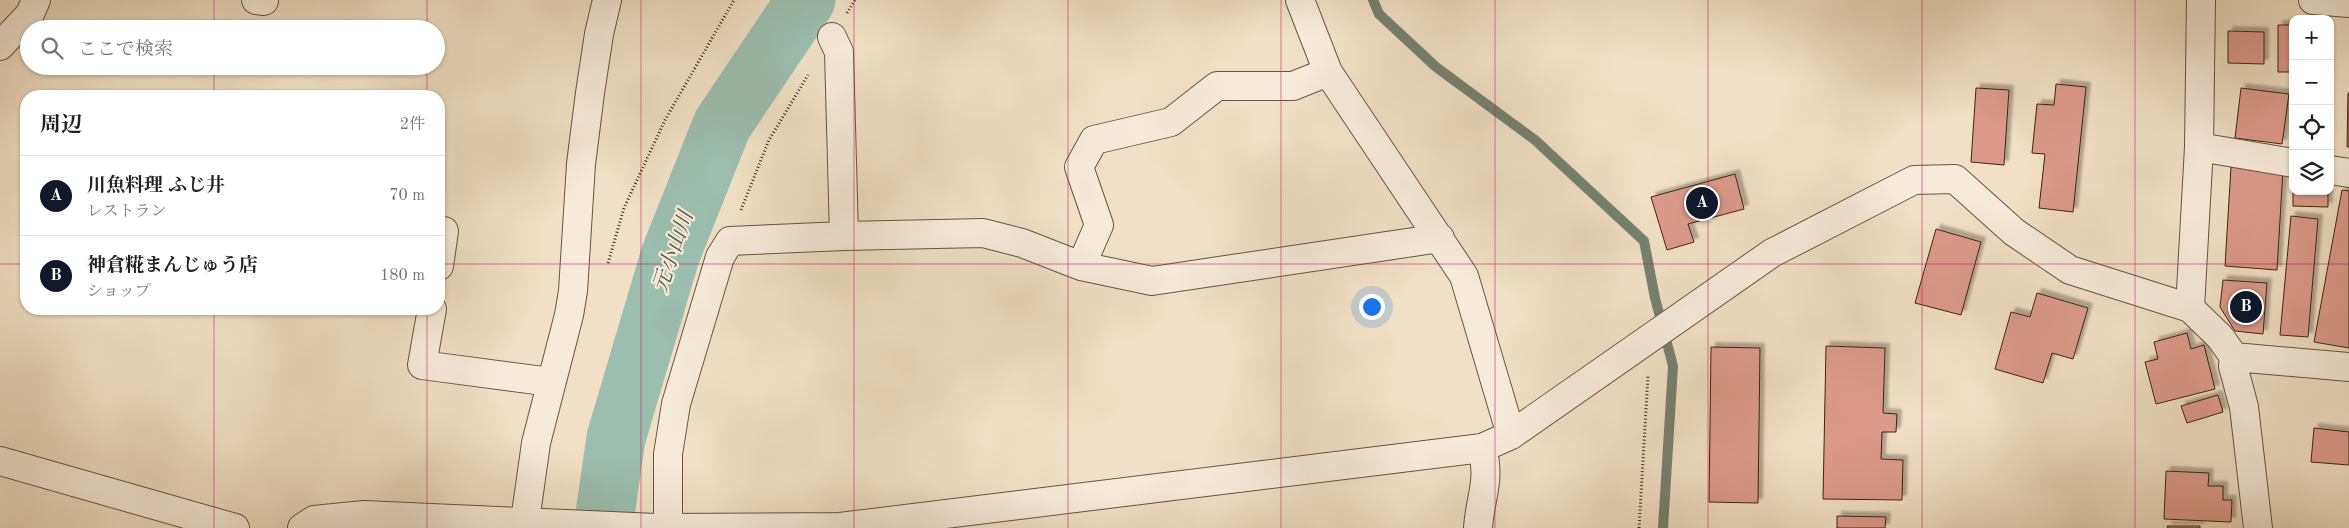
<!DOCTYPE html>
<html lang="ja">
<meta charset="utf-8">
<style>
body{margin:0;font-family:"Old Standard TT","Noto Serif JP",serif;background:#f2f2f2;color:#202124}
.controls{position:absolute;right:15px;top:15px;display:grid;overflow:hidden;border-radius:10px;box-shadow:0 1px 4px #0004}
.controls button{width:45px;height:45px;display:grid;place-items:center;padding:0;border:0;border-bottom:1px solid #e0e0e0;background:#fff;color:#202124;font:25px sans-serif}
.you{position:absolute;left:1371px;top:306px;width:18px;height:18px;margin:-12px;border:4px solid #fff;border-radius:50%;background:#1a73e8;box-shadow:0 0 0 8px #1a73e833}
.badge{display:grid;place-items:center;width:32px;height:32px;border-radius:50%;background:#111827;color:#fff;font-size:16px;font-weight:700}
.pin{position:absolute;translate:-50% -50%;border:2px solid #fff;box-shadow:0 1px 5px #0006}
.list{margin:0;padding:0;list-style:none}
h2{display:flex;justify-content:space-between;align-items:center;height:65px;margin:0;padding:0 20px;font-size:21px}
h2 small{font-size:16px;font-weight:400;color:#757577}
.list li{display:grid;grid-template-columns:32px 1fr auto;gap:15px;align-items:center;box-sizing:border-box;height:80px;padding:0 20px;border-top:1px solid #e0e0e0}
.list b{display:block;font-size:19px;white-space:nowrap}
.list p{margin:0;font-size:16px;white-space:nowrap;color:#757577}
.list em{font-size:16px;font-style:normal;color:#757577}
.icon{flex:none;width:28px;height:28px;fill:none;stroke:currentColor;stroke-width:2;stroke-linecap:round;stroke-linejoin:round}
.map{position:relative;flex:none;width:2349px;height:528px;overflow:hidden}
.search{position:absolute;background:#fff;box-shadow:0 1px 4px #0004;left:20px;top:20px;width:425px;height:55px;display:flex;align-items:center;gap:12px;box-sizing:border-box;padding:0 18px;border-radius:28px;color:#757577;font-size:19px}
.panel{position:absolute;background:#fff;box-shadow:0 1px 4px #0004;left:20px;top:90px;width:425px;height:225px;border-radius:20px}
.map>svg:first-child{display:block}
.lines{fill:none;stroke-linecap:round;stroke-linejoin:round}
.stream{stroke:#75816e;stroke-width:10}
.river{stroke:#9bbeaf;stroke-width:59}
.building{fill:#dd9a8b;stroke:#3c250c;filter:url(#shadow)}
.minor-casing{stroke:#69543a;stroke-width:30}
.path{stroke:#3c250c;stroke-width:3;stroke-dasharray:1 2.5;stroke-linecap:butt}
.minor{stroke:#f6ebd9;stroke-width:28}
.grid{fill:none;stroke:#c2185b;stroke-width:1;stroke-opacity:0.55}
.labels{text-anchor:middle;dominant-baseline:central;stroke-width:4.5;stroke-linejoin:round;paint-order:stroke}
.water-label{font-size:21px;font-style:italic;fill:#58533d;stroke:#f6ebd9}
</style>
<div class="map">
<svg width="2349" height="528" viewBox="0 0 2349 528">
<defs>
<filter id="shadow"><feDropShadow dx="4.5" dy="-4.5" stdDeviation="1" flood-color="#0004"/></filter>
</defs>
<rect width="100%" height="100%" fill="#f1e0c5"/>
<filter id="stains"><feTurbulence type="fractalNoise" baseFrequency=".004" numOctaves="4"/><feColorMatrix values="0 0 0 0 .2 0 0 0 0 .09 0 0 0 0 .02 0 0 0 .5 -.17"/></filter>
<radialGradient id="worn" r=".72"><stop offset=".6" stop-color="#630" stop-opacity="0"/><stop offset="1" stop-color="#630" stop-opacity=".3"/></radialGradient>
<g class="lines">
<path class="stream" d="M1373,0L1379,14L1436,67L1535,140L1644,241L1655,298L1673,366L1663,528"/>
<path class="river" d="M603,528L616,438L670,256L722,125L806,0"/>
</g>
<path class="building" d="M2278,25H2293V72H2278Z
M2228,31L2264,32V64L2228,63Z
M2056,84L2086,87L2073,212L2039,208L2045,154L2032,153L2037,104L2054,105Z
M1976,88L2009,90L2004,165L1971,162Z
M2241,88L2289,94L2282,144L2235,138Z
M2348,93H2349V147H2347Z
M2231,167L2283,170L2277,270L2225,266Z
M1735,174L1744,209L1688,224L1694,242L1667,250L1651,197Z
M2342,190L2349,191V348L2314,342Z
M2293,191H2328V207L2293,206Z
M2291,216L2318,219L2308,337L2280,335Z
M1936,229L1981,242L1961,315L1915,303Z
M2223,280L2267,283L2263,334L2235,331L2220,307Z
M2037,293L2088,308L2073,359L2052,353L2043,383L1995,369L2011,312L2030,317Z
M2187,333L2191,349L2204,345L2215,389L2156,404L2145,362L2158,359L2154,342Z
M1826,346L1885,348L1883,413L1897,414L1896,432H1882L1881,459L1903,460L1902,500L1823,499Z
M1711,347L1760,348L1758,503L1709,502Z
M2218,395L2223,412L2187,423L2181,406Z
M2314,428L2349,432V465L2311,462Z
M2166,471L2209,473L2208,486H2223V500H2232L2231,522L2164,519Z
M1837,516L1886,517L1885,528H1837Z
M2167,526H2200V528H2168Z"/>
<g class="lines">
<defs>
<path id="minor" d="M256,0L264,1
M1300,0L1328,72L1464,276L1511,435
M2313,0L2349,3
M832,37L839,52L844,236
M0,46L30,14L36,0
M2199,147L2293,163
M2330,170L2349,173
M439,266L444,231
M1081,266L1099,225L1079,167L1094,140L1171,122L1217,86H1293L1328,72
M2190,308L2199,147L2201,0
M432,309L422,365L551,382
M2234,357L2349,367
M0,461L235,528
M525,521L536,443L569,315L573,291L581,164L590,93L599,34L607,0
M302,528L314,520L364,515L656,528L840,527L1482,448L1511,435L1772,253L1914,180L1955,179L2014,232L2070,270L2190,308L2220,337L2234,357L2233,366L2244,407L2258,528
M668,528V454L676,404L720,257L730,241L844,236L983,233L1022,243L1081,266L1152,281L1440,238
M1478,528C1480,497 1491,481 1482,448"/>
</defs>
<use href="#minor" class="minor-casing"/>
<path class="path" d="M847,13L855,0
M741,210L769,140L808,75
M608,263L624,208L665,120L734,0
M1639,528L1648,376"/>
<use href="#minor" class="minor"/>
</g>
<path class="grid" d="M214,0V29M427,0V29M641,0V528M854,0V528M1068,0V528M1281,0V528M1495,0V528M1708,0V528M1922,0V528M2135,0V528M214,66V96M427,66V96M0,264H26M439,264H2349M214,309V528M427,309V528"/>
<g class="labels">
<g class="water-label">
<text transform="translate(674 252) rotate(-71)">元小山川</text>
</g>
</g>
<rect width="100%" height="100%" filter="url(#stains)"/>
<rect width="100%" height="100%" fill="url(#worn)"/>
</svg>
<div class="controls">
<button>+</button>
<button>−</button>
<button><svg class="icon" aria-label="locate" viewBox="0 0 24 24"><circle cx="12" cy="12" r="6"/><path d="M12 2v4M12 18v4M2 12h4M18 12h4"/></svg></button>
<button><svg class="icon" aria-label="layers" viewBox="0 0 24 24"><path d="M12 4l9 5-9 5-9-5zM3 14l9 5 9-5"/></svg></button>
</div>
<div class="you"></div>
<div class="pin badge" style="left:1702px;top:203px">A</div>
<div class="pin badge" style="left:2246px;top:307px">B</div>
<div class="search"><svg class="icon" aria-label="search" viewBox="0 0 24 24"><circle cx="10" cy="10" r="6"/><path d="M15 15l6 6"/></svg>ここで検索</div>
<section class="panel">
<h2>周辺<small>2件</small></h2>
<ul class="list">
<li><span class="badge">A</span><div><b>川魚料理 ふじ井</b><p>レストラン</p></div><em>70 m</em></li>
<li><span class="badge">B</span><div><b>神倉糀まんじゅう店</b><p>ショップ</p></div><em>180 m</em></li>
</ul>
</section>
</div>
